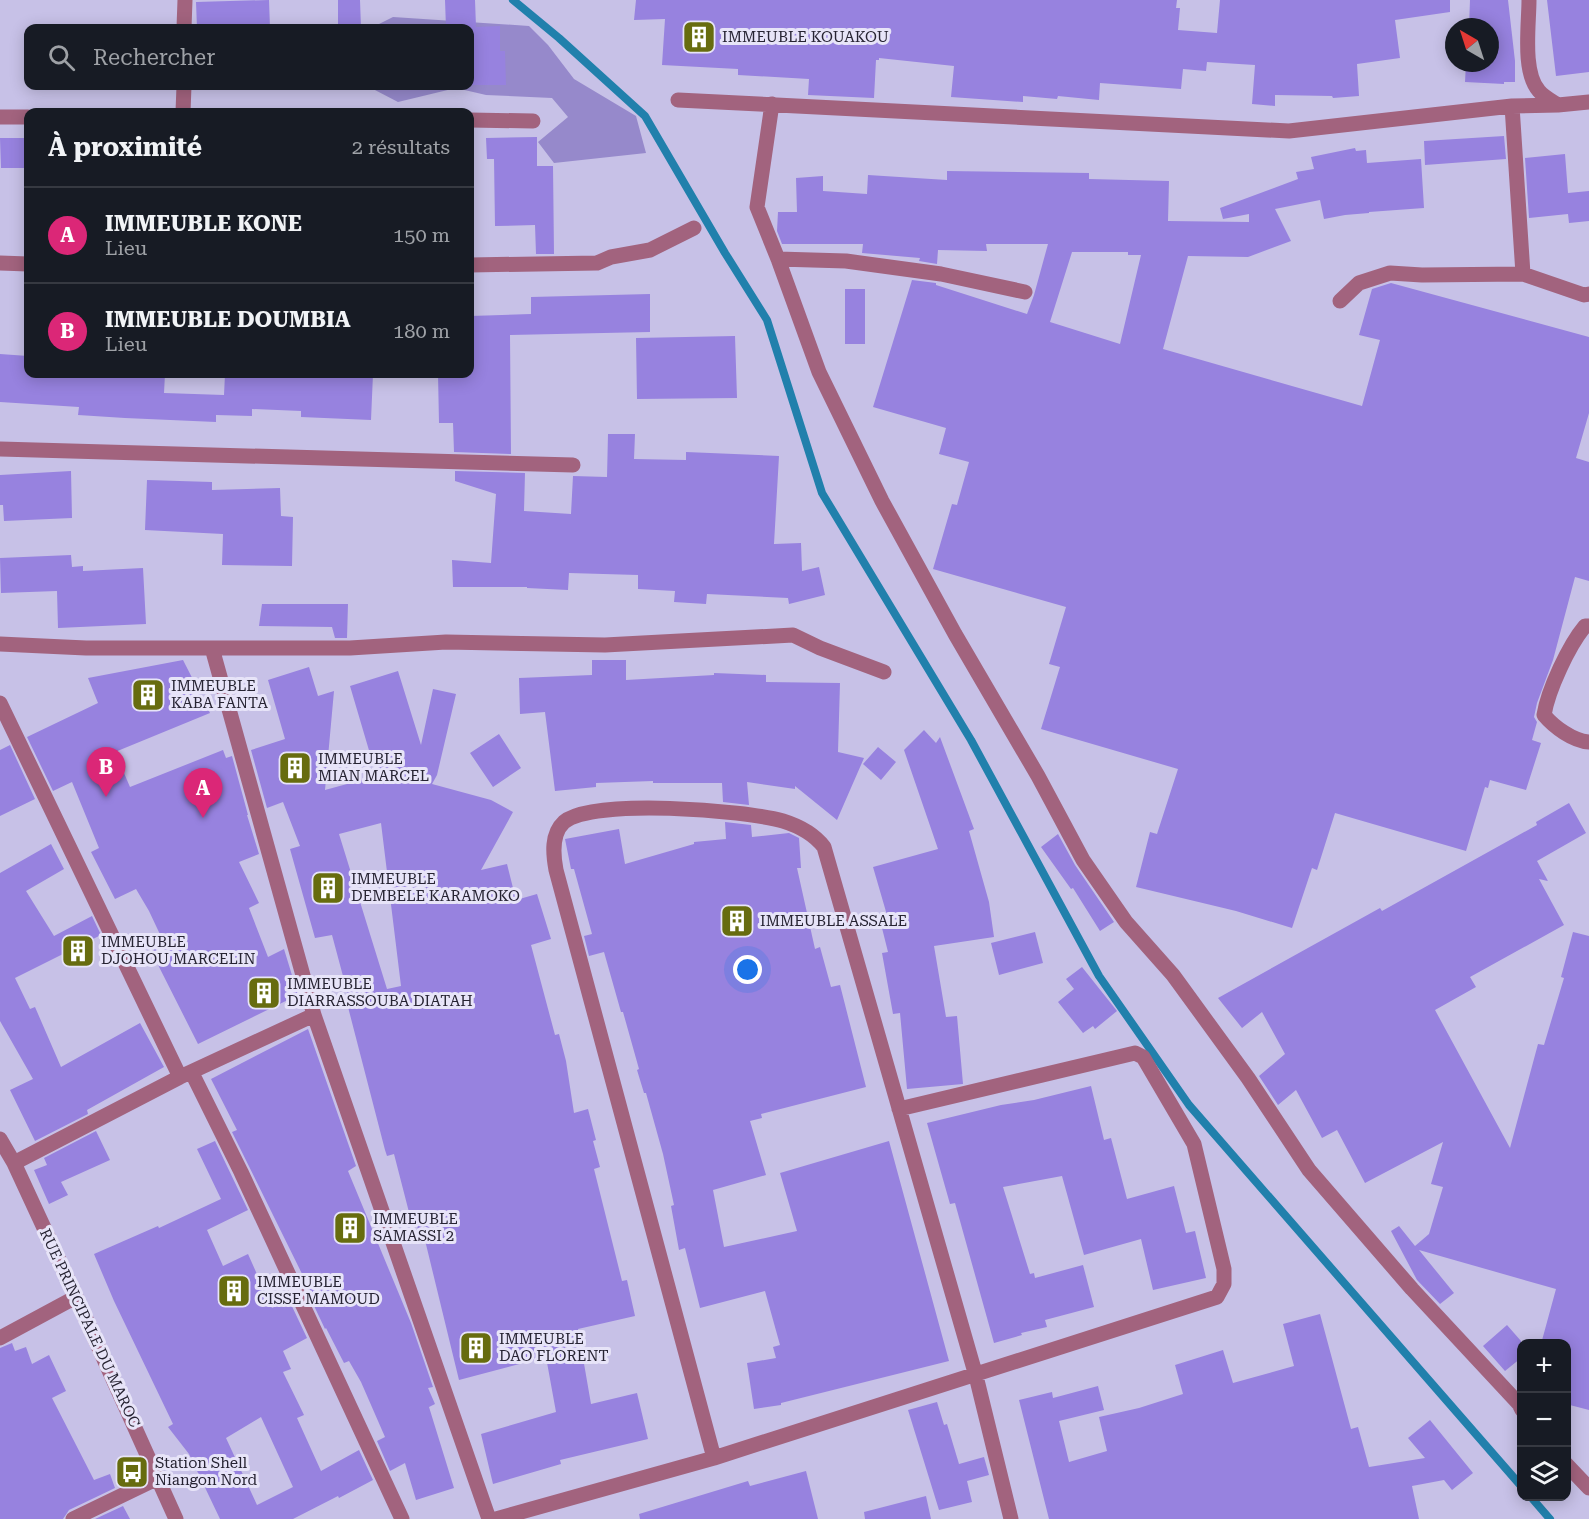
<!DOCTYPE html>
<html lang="fr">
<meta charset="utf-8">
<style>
body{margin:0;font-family:"Roboto Serif",serif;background:#20242c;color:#f1f3f6}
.controls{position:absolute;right:18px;bottom:18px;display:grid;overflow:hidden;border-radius:12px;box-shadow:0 3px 15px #0003}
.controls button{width:54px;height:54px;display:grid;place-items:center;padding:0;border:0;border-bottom:2px solid #363941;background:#171b24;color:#f1f3f6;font:30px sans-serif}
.compass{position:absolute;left:1445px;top:18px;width:54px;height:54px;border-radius:50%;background:#171b24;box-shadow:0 3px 15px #0003;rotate:321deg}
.you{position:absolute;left:748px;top:970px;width:21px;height:21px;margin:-15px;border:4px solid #fff;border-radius:50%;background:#1a73e8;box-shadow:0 0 0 9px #1a73e833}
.badge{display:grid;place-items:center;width:39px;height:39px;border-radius:50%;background:#db2777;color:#fff;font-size:20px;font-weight:700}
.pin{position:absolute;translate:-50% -50px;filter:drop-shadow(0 2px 3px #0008)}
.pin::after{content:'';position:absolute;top:32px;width:21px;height:18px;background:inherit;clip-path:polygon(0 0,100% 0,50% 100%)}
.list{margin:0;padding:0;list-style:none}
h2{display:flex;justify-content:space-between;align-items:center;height:78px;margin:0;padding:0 24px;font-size:26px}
h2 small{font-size:20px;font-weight:400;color:#9ea1a6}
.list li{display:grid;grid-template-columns:39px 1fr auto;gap:18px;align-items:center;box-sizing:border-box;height:96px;padding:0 24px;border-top:2px solid #363941}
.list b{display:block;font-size:22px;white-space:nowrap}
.list p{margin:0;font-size:20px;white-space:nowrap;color:#9ea1a6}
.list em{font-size:20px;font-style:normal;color:#9ea1a6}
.icon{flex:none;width:33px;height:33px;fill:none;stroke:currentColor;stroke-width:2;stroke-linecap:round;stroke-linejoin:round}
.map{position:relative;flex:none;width:1589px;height:1519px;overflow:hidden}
.search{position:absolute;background:#171b24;box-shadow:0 3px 15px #0003;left:24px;top:24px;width:450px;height:66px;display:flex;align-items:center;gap:15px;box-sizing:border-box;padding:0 21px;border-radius:12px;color:#9ea1a6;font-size:22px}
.panel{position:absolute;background:#171b24;box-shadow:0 3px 15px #0003;left:24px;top:108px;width:450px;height:270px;border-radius:12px}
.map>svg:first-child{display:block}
.green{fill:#9689cb}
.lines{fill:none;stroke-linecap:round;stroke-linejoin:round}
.stream{stroke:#2180ac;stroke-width:8}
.building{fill:#9782df;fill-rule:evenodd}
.minor{stroke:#a2637e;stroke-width:15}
.labels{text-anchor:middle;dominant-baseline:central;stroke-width:6;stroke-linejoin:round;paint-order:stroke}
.poi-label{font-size:15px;fill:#262332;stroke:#e7e4f8;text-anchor:start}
.street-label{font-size:15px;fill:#262332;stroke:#e7e4f8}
</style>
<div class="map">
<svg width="1589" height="1519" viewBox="0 0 1589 1519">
<rect width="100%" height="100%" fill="#c7c1e7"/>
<path class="green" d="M393,17L529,26L548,45L574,79L636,116L646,153L554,163L538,142L568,117L552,98L486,95L456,88L398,102L373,89L372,86H470V28H371Z"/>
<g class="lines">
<path class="stream" d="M513,0L559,38L645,116L725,253L767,320L822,493L971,740L1099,976L1189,1105L1522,1487
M1530,1496L1550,1519"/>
</g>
<path class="building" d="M269,0L270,28H197L196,2Z
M338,0H360L361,28H338Z
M445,0H475L476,27L500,26V51H505L506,85H470V28H446Z
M636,0H1177L1176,8H1180L1178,30L1217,33L1220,0H1450V12L1395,20L1400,58L1357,64L1359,96L1333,98L1332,96L1275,95V106L1252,104L1255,65L1207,62L1206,71L1183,69L1181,89L1100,83L1099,100L1058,96L1057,99L1023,96V102L951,97L954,66L879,58V60H876L874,98L808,95L809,79L738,75V69L662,65L665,19L634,20Z
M1470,0H1508L1515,61V82H1504V84L1465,82L1466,63H1490V27H1469Z
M1547,0H1589V72L1556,76Z
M1504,136L1506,159L1425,165L1424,141Z
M537,137V166H553L554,254H536L535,225L495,226L494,159H487L486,138Z
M0,138H28V168H1Z
M1355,148L1356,151L1366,150L1367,163L1421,159L1424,208L1369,212V213L1345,215L1324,219L1320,200L1275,209L1291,241L1248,257L1188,256L1163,349L1362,406L1380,340L1359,335L1372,289L1391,283L1589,337V413L1576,458L1589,462V581L1575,577L1553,660L1537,703L1534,717L1537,722L1532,740L1541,743L1526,790L1490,780L1488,788L1485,787L1466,851L1335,813L1317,870L1312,868L1292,928L1236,911L1136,887L1150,832L1157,834L1178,769L1041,729L1060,667L1049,664L1066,607L933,569L952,504L957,505L969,462L939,454L946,428L873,407L912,280L936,283V285L1027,314L1034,295L1048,244H986L987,251L938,250L937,264L919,261L920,258L862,253L863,244H782L777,231L778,212H797L796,178L823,176V191L867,194L868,175L947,180V171L1089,173V179L1169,181L1168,221L1249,222V214L1223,219L1220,208L1298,179L1296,172L1314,169L1311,157ZM1072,252H1128V255H1141L1120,344L1050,322Z
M1565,154L1568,193L1589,191V221L1569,223L1568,214L1529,218L1525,158Z
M845,289H865V344H845Z
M650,294V332L510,335L511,454L454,452L453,423H439L438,374H470V316L531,314V297Z
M735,336L737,398L637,399L636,338Z
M0,354L28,356V374H165L164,393L224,395L225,374H373L371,420L301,417V411L252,409V416L216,415V422L125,418L78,415L79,407L0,402Z
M608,434H635L634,459L686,460V452L779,456L774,544L801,543L802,571L819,567L825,595L789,604L788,598L707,594L706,604L674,602L675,591L638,589V575L569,573L568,590L527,588V587H453L452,560L491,563L496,494L455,481V471L525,473L524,511L571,514L573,476L607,477Z
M71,471L72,518L4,521L3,505H0V475Z
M147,480L212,482V490L280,488L281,516L293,517L292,566L222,565L223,534L145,530Z
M71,555L72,567L83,566V571L143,568L146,624L58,628L57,591L1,593L0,558Z
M262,604H348L347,638H335L332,627L259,626Z
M183,660L210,713L115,752L130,787L223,750L226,758L232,756L248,815H247L259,854L239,862L259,903L249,908L268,957L284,949L298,995L198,1044L151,951L165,945L149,911L136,889L115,899L91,852L99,848L72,782L53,791L27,737L98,703L88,678Z
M592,660H626V680L714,675V673L766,675V682L840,683L838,752L864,758L837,820L795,786V789L747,782L749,805L723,802L722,783H653V781L596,783V787L555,791L545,712L520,714L519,678L592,675Z
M309,667L318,696L334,691L325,790L369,778V776L376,774L350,686L398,671L421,745L433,689L456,694L437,775L432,784L491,800L513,812L481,870L507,864L516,900L537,894L551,939L531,945L555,1035L559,1034L566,1061L574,1113L588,1109L596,1140L593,1141L600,1167L594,1169L622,1281L627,1280L635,1316L578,1329L591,1404L637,1393L648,1439L560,1460L561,1464L493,1484L481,1434L556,1412L546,1357L459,1380L423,1232L419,1233L415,1219L411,1220L394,1154L387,1156L385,1150L348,1007L351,1006L332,935L315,938L290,849L300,846L283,802L267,808L251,750L285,739L268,680ZM381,823L401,986L387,989L339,834Z
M924,730L936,743L940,737L974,829L969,831L989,902L994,937L934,946L946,1017L957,1016L963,1084L907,1089L900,1013L893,1014L882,953L888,952L881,924L889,922L873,867L938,849L904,750Z
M499,734L521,768L493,787L470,753Z
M10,745L35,799L0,816V750Z
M878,747L896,762L881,780L863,764Z
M1569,803L1586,833L1537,861L1548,881L1539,879L1564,925L1470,977L1476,987L1435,1010L1510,1148L1538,1044L1544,1045L1564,978L1561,977L1573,932L1589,936V1410L1566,1404V1344H1541L1556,1289L1419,1250L1454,1293L1440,1304L1417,1280L1391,1231L1399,1226L1415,1246L1429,1234L1443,1187L1431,1184L1443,1142L1365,1183L1337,1130L1322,1138L1296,1090L1278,1105L1259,1076L1285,1054L1262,1012L1242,1028L1218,998L1380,908L1382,911L1537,825L1536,822Z
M725,822L751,825L752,837L789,833L799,838L801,868H797L815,949L820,947L831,987L840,985L866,1087L761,1114L762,1118L750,1121L766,1175L713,1190L724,1247L797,1231L780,1173L889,1141L949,1361L781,1403V1405L754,1409L747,1363L776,1358L773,1347L780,1345L765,1291L700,1308L685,1248L679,1250L671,1206L674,1205L663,1154L646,1093H644L637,1070L639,1069L623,1012H621L604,952L589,956L584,936L592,934L574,869H571L565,839L619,829L625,864L694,844V842L726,839Z
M1058,834L1075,865L1114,922L1100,931L1073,888L1071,889L1041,847Z
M51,844L64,869L26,891L54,936L92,916L101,935L15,978L30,1009L35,1007L61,1067L140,1023L164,1067L87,1110L88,1114L35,1141L10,1090L33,1079L0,1021V873Z
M1035,932L1043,963L999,975L991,943Z
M1082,967L1117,1011L1095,1029L1093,1026L1083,1033L1058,1002L1074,989L1066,979Z
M308,1029L356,1166L348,1171L411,1323L433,1387L428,1388L435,1404L429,1407L454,1488L416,1500L405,1463L390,1471L377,1441L385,1437L361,1382L349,1361L344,1363L326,1328L325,1329L307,1291L310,1290L232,1132L237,1130L211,1079Z
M1091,1086L1104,1140L1111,1138L1127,1199L1174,1186L1186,1233L1195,1231L1206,1278L1153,1290L1141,1239L1084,1255L1062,1176L1003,1187L1030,1274L1034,1273L1035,1278L1083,1265L1094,1307L1045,1320L1047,1327L1021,1333L1022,1335L994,1343L955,1203L950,1204L927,1123L1001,1105L1034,1100Z
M96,1131L110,1160L61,1182L68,1195L49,1204L34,1170L47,1165L44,1158Z
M215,1141L248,1210L207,1230L223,1266L248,1254L272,1308L289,1300L307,1338L283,1351L291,1369L283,1372L304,1415L297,1418L321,1471L359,1450L373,1480L339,1498L338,1496L293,1519H220L189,1454L168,1427L173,1424L114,1301L94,1254L158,1226L159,1228L221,1199L197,1149ZM261,1417L293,1487L257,1505L226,1438Z
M1320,1314L1351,1429L1358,1427L1369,1467L1425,1458L1408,1438L1430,1420L1473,1473L1452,1490L1444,1480L1412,1486L1419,1519H1049L1019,1400L1052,1392L1053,1398L1098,1386L1104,1410L1059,1421L1069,1462L1107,1451L1099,1417L1139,1408L1183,1394L1175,1365L1223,1350L1233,1383L1294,1366L1283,1324Z
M1507,1325L1521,1341V1358L1505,1371L1483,1346Z
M12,1343L15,1351L26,1347L32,1364L49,1355L66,1391L52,1398L94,1480L110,1474L115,1488L69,1510L63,1519H0V1348Z
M937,1402L944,1425L947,1424L959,1464L984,1457L989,1475L967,1481L972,1502L939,1510L908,1410Z
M806,1471L818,1519H640L639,1514L748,1481L750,1486Z
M926,1496L931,1519H865L864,1512Z
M123,1506L130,1519H95Z"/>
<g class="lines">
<path class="minor" d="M1529,0C1529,25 1522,72 1539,91C1544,97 1552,101 1558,105
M184,28L185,0
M678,100L1289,131L1512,106L1558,105L1589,102
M772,104L757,207L778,259L819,372L882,501L955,634L1038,776L1083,860L1126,922L1173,975L1248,1078L1309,1170L1412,1289L1519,1404L1522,1410
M1512,106L1523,274
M183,112L184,86
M0,117H28
M470,120L533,121
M778,259L846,261L941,274L1025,292
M0,263L28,264
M470,265L597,263L611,257L650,250L694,228
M1340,301L1359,283L1390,273L1422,275L1523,274L1584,295L1589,294
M0,449L573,465
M1589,626H1585C1569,645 1548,690 1544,715C1554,727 1573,741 1589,742
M0,644L86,648H350L446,642L605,645L793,635L820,648L884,672
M212,648L314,1015
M0,703L180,1077
M192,1073L241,1172L402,1519
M0,1139L14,1163L76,1297L176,1519
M14,1163L180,1077L314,1015L489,1519
M0,1338L76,1297
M714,1458L556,870C553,854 551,834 564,822C592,798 745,810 783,821C799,826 814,834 824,847L976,1376L1011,1519
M1566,1464L1589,1488
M73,1519L158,1478
M496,1519L714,1458L1217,1297L1224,1284V1269L1194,1144L1143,1057L1135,1053L899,1109"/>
</g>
<defs>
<symbol id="building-square" viewBox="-11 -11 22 22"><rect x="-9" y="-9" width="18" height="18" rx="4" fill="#676c0f" stroke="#e7e4f8"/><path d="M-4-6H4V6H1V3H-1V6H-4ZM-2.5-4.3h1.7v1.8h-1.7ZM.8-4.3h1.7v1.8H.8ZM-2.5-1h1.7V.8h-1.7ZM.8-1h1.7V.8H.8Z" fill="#fff"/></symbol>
<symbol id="bus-square" viewBox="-11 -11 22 22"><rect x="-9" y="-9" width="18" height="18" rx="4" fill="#676c0f" stroke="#e7e4f8"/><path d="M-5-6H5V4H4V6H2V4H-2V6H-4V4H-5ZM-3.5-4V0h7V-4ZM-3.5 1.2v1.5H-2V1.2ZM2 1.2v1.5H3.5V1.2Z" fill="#fff"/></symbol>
</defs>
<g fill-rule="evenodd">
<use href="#building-square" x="680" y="18" width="38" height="38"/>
<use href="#building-square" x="129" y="676" width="38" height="38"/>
<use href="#building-square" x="276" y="749" width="38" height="38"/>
<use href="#building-square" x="309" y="869" width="38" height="38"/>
<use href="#building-square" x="718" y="902" width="38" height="38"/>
<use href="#building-square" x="59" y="932" width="38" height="38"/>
<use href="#building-square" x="245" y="974" width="38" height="38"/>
<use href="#building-square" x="331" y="1209" width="38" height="38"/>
<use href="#building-square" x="215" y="1272" width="38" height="38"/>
<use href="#building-square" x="457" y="1329" width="38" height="38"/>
<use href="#bus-square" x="113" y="1453" width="38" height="38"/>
</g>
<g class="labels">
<g class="poi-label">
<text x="722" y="37">IMMEUBLE KOUAKOU</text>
<text x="171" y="686">IMMEUBLE<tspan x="171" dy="17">KABA FANTA</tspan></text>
<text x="318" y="759">IMMEUBLE<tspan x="318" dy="17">MIAN MARCEL</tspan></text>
<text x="351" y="879">IMMEUBLE<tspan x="351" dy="17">DEMBELE KARAMOKO</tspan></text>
<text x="760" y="921">IMMEUBLE ASSALE</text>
<text x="101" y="942">IMMEUBLE<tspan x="101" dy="17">DJOHOU MARCELIN</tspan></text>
<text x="287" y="984">IMMEUBLE<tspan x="287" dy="17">DIARRASSOUBA DIATAH</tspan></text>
<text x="373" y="1219">IMMEUBLE<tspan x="373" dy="17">SAMASSI 2</tspan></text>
<text x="257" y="1282">IMMEUBLE<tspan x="257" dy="17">CISSE MAMOUD</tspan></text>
<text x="499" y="1339">IMMEUBLE<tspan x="499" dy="17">DAO FLORENT</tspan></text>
<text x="155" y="1463">Station Shell<tspan x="155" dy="17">Niangon Nord</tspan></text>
</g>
<g class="street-label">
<text transform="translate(90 1328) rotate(65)">RUE PRINCIPALE DU MAROC</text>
</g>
</g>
</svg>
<div class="controls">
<button>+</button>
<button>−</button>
<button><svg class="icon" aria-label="layers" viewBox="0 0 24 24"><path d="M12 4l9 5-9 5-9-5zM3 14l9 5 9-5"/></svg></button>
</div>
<svg class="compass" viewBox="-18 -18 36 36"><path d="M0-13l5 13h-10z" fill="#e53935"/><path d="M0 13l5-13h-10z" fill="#9ea1a6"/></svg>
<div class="you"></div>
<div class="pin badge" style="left:203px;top:818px">A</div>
<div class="pin badge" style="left:106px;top:797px">B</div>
<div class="search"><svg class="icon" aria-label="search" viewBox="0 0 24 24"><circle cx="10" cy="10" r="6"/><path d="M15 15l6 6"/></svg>Rechercher</div>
<section class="panel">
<h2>À proximité<small>2 résultats</small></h2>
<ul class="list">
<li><span class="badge">A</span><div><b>IMMEUBLE KONE</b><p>Lieu</p></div><em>150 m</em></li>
<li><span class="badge">B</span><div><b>IMMEUBLE DOUMBIA</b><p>Lieu</p></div><em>180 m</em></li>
</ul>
</section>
</div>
